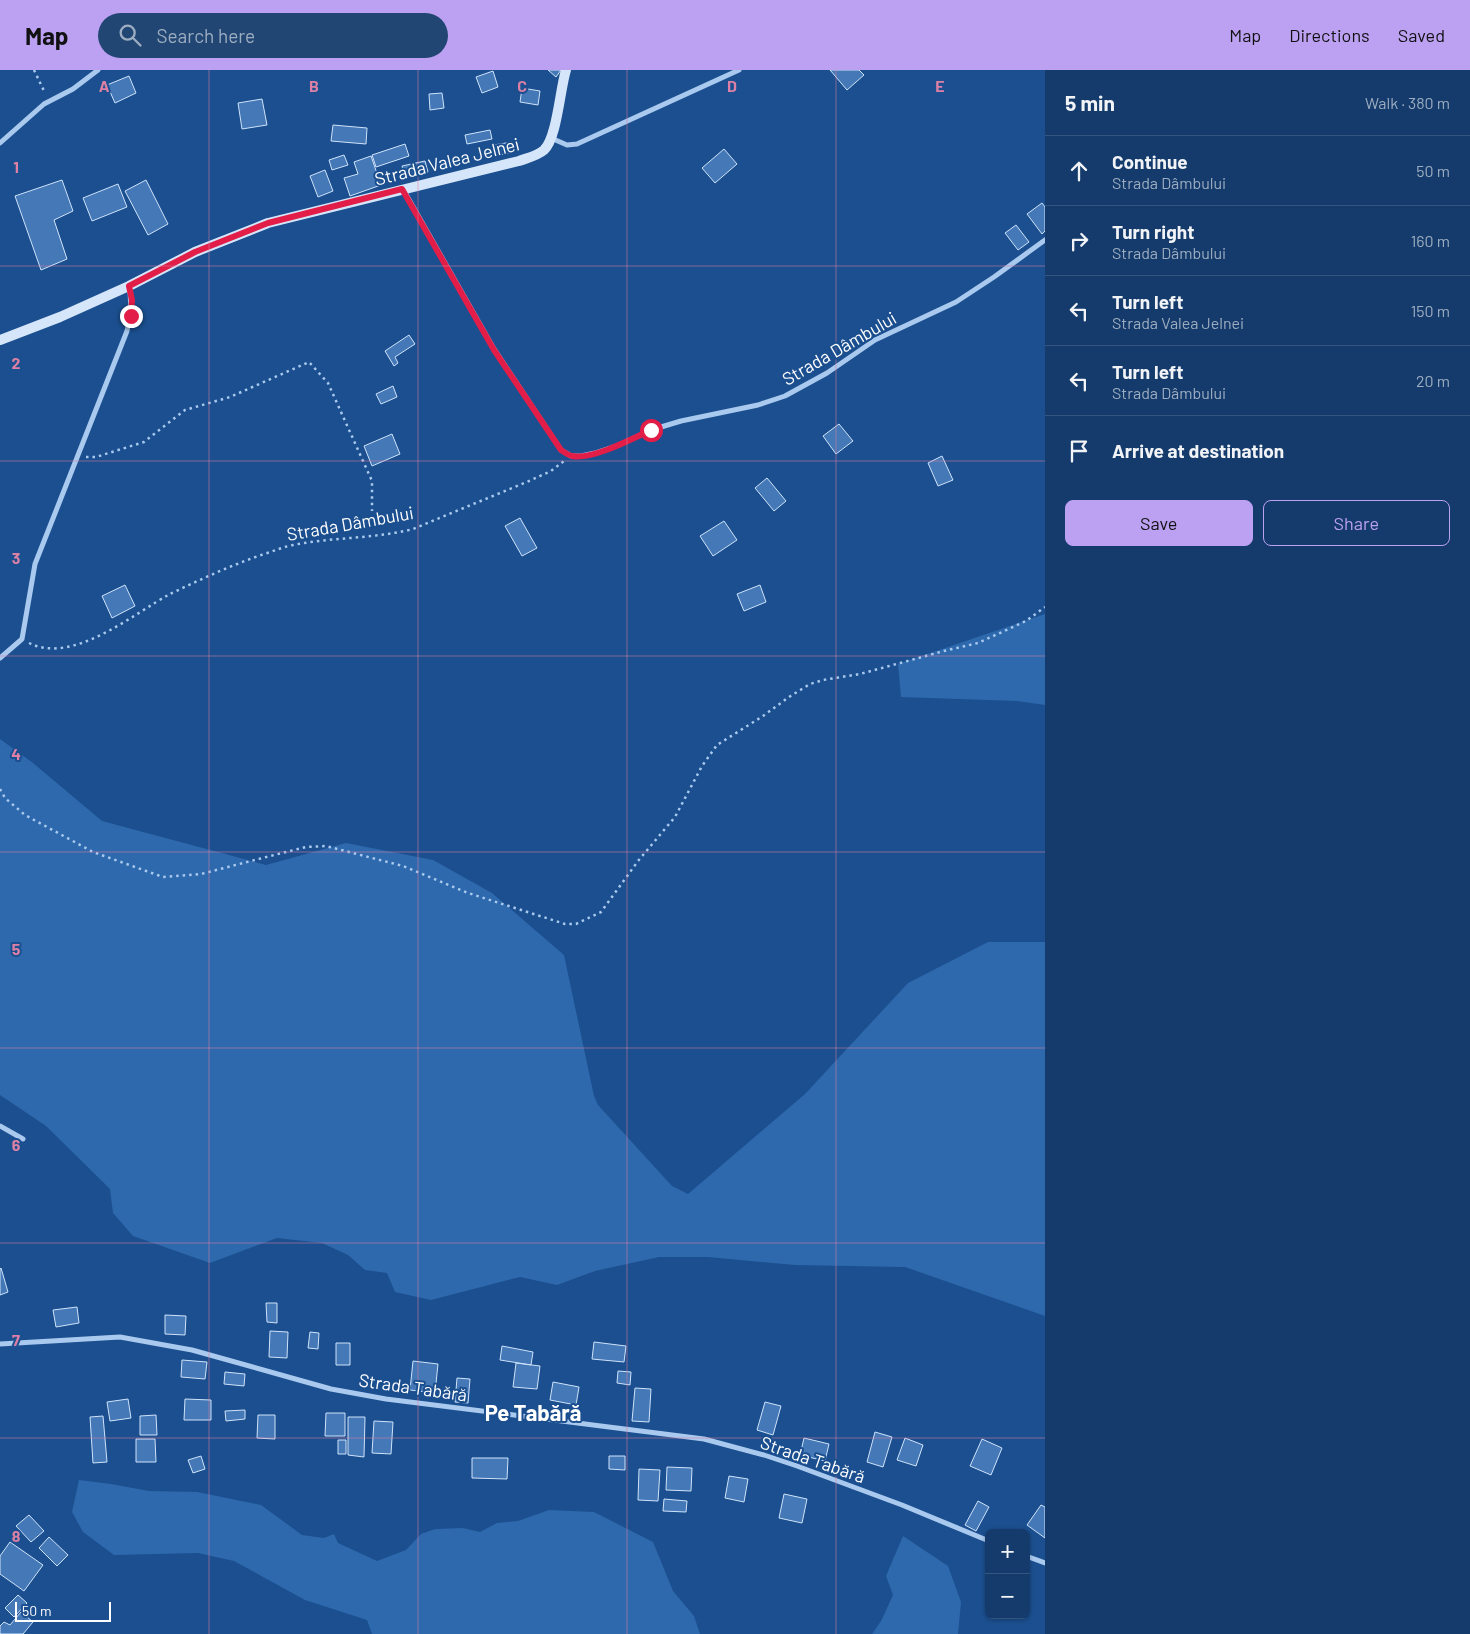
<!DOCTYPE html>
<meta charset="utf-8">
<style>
body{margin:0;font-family:Barlow,sans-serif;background:#214673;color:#f1f3f6}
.controls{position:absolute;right:15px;bottom:15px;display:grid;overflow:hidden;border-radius:8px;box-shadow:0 1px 4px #0004}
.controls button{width:45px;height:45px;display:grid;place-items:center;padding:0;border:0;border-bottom:1px solid #33557e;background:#143b6b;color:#f1f3f6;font:25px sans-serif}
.scale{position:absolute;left:15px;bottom:12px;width:96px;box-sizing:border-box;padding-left:5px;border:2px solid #fff;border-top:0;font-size:14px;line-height:18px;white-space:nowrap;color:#fff;-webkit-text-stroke:4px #1b4f8f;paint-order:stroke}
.stop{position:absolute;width:15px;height:15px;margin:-11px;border:4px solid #e11d48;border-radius:50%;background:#fff}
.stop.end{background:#e11d48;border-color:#fff;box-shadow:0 1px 5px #0008}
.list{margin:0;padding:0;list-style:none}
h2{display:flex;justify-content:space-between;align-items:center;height:65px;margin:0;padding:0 20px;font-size:21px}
h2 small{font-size:16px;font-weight:400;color:#9dadc1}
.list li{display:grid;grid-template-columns:32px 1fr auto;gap:15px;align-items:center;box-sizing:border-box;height:70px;padding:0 20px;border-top:1px solid #33557e}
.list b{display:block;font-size:19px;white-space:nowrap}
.list p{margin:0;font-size:16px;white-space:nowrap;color:#9dadc1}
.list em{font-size:16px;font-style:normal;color:#9dadc1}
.actions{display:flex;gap:10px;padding:15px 20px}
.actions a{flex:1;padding:11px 0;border:1px solid #bca0f2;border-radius:8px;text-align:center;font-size:18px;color:#bca0f2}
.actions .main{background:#bca0f2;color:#111}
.icon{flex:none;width:28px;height:28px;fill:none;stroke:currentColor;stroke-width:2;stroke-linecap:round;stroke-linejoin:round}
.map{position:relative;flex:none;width:1045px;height:1564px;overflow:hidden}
header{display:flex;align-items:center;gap:30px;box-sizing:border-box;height:70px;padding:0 25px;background:#bca0f2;color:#111}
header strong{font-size:24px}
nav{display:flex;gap:28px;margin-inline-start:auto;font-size:18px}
.search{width:350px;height:45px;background:#214673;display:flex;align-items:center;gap:12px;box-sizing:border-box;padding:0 18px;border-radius:28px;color:#9dadc1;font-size:19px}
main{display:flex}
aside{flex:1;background:#143b6b}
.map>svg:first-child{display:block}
.green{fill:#2e69ad}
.building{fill:#4478b7;stroke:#cfe3fa}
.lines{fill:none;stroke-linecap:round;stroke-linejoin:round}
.path{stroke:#a9c9ee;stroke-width:2.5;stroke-dasharray:2.5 4;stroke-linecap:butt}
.street{stroke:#a9c9ee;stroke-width:5}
.secondary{stroke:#d6e6fa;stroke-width:10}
.route{stroke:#e11d48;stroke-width:6}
.grid{fill:none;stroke:#dd80a5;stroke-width:1;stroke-opacity:0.55}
.labels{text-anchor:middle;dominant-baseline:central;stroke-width:4;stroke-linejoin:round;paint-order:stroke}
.street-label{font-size:18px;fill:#fff;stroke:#1b4f8f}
.district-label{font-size:22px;font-weight:bold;fill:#fff;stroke:#1b4f8f}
.grid-label{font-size:16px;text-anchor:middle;font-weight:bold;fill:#dd80a5;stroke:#1b4f8f;stroke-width:4;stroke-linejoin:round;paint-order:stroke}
</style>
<header>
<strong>Map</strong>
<div class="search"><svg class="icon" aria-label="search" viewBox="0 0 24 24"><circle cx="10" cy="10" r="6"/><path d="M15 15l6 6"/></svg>Search here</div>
<nav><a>Map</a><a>Directions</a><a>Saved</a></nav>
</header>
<main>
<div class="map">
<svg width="1045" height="1564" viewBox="0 0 1045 1564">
<rect width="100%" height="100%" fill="#1b4f8f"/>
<path class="green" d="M1045,544V635L1017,631L901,627L898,594Z
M0,669L33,693L102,751L266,795L346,773L433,790L492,823L564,885L594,1026L598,1035L672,1116L688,1124L805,1024L908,913L988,872H1045V1246L905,1197L795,1195L708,1187H659L595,1201L557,1215L520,1207L431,1230L395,1222L387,1203L365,1200L348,1185L322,1173L277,1168L210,1193L133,1166L113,1143L110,1119L46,1056L0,1025Z
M79,1410L111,1414L149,1421L197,1422L261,1435L302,1465L324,1468L334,1464L338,1473L377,1491L406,1480L421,1464L435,1459L463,1458L480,1462L497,1453L518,1451L549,1440L594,1442L653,1472L673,1521L694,1546L700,1564H372L367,1550L305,1530L234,1491L198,1483L114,1485L83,1462L72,1442Z
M903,1466L948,1496L961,1532L958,1564H872L881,1551L893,1525L886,1506Z"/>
<path class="building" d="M548,0H561L556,7Z
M830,0H859L864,5L847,20Z
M493,1L498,17L482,23L476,7Z
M129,6L136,23L115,33L107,15Z
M522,18L540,21L538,35L520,32Z
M442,23L444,38L430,40L429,24Z
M262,29L267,55L242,59L238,33Z
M333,55L367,58L366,74L331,71Z
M490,60L492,69L467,74L465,65Z
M512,72L514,82L496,86L494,75Z
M405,74L409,86L376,97L372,85Z
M724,79L737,94L715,113L702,98Z
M344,85L348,95L332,100L329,90Z
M371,86L381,115L350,126L344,108L358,104L354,92Z
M425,91L428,102L405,108L402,96Z
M325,100L333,121L318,127L310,106Z
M62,110L73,141L54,150L67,189L41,200L15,126Z
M146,110L168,154L148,165L125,121Z
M118,114L127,137L92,151L83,128Z
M1042,133L1045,137V161L1042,164L1027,144Z
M1016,155L1029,172L1018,180L1005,163Z
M409,265L415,274L395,287L398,293L394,296L385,281Z
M393,316L397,327L381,334L376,324Z
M839,354L853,371L836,384L823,366Z
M392,364L400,384L372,396L364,376Z
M942,386L953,410L938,416L928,393Z
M767,408L786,431L774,441L755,418Z
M520,448L537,478L522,486L505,456Z
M724,451L737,470L713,486L700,466Z
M125,515L135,536L112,548L102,526Z
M760,515L766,532L744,541L737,524Z
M1,1198L8,1222L0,1225V1199Z
M266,1233H277V1253L267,1252Z
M77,1237L79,1253L56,1257L53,1240Z
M165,1245L186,1246L185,1265L165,1264Z
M270,1261L288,1262L287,1288L269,1287Z
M310,1262L319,1263L318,1279L308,1278Z
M594,1272L626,1276L624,1292L592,1289Z
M336,1273H350V1295H336Z
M502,1276L533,1282L531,1295L500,1290Z
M182,1290L207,1292L205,1309L181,1307Z
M413,1291L438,1294L435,1323L410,1320Z
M516,1293L540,1296L537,1319L513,1317Z
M618,1301L631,1302L630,1315L617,1313Z
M225,1302L245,1304L244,1316L224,1314Z
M457,1308L470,1309L468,1333L455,1332Z
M553,1312L579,1317L576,1335L550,1330Z
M635,1318L651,1319L649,1352L632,1351Z
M128,1329L131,1348L110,1351L107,1332Z
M185,1329L211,1330V1350H184Z
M765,1332L781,1336L773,1365L757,1360Z
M245,1340V1349L226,1351L225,1341Z
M326,1343H345V1366H325Z
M156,1345L157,1365H140V1346Z
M258,1345H275V1369L257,1368Z
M103,1346L107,1392L93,1393L90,1347Z
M348,1347H365L364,1387L348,1385Z
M374,1351L393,1352L391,1384L372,1383Z
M875,1362L892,1367L883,1397L867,1392Z
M804,1368L829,1374L825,1391L800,1385Z
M905,1368L923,1375L916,1396L897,1390Z
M136,1369H155L156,1392H136Z
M982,1369L1002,1378L991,1405L970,1396Z
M338,1370H346V1384H338Z
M201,1386L205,1399L193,1403L188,1390Z
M609,1386H625V1400L609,1399Z
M472,1388H508L507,1409L472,1408Z
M667,1397L692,1398L691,1421L666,1420Z
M639,1399L660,1400L658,1431L638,1430Z
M729,1406L748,1409L744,1432L725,1428Z
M784,1424L807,1429L802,1453L779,1448Z
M664,1429L687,1431L686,1442L663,1441Z
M978,1431L989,1437L976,1461L965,1455Z
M1041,1435L1045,1437V1468L1027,1455Z
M29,1445L44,1461L31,1472L16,1456Z
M49,1467L68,1485L57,1496L39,1478Z
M10,1472L43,1495L24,1521L0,1504V1486Z
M18,1525L27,1533L14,1547L5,1538Z
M21,1542L33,1552L23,1564H0V1556L4,1552L10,1555Z"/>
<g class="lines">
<path class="path" d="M34,0L45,23
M86,387H96L144,372L185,340L230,327L309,292L328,313L372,411V441
M29,573C73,595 133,544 170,524C201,509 232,495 264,484C274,481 283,477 293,475C333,467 374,469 413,459L529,411L551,401L564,391
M0,719L5,728L25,745L93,782L163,807L201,804L274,785L306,777L326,776L403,796L468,823L565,854H576L601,842L638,791L675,747L702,696L717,675L763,646L789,627L810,614L823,610L860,604L944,581L978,573L1026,551L1045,537"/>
<path class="street" d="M551,68L567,75L577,74L739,0
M0,73L44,34L73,19L98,0
M403,119L494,279L561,380L571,386H581L595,383L619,375L651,360L681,351L758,335L785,326L827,303L875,270L956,232L994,207L1045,170
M0,588L22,569L35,494L127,261C131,245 132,232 129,216
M0,1056L23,1069
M0,1274L120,1267L192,1280L331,1319L386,1329L704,1369L764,1385L797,1396L902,1435L989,1471
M1026,1486L1045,1493"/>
<path class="secondary" d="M0,270L60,247L129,216L195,182L268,153L519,91C527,88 537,86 544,80C557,68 560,19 566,0"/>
</g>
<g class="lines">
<path class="route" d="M131,246L132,230L129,216L195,182L268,153L402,119L494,280L561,380C564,382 568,385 572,386C592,390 632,369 651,360"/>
</g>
<path class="grid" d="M209,0V1564M418,0V1564M627,0V1564M836,0V1564M0,196H1045M0,391H1045M0,586H1045M0,782H1045M0,978H1045M0,1173H1045M0,1368H1045"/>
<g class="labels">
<g class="street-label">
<text transform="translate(447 91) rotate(-14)">Strada Valea Jelnei</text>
<text transform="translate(839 278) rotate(-30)">Strada Dâmbului</text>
<text transform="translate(350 453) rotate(-10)">Strada Dâmbului</text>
<text transform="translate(413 1317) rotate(8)">Strada Tabără</text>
<text transform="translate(813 1389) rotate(19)">Strada Tabără</text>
</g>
<g class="district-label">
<text x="533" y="1342">Pe Tabără</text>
</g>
</g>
<g class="grid-label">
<text x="104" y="22">A</text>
<text x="314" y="22">B</text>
<text x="522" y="22">C</text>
<text x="732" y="22">D</text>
<text x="940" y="22">E</text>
<text x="16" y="103">1</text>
<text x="16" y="299">2</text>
<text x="16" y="494">3</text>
<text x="16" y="690">4</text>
<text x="16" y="885">5</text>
<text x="16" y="1081">6</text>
<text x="16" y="1276">7</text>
<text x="16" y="1472">8</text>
</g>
</svg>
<div class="controls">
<button>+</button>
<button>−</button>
</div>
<div class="scale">50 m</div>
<div class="stop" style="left:651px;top:360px"></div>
<div class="stop end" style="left:131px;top:246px"></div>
</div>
<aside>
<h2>5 min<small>Walk · 380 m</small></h2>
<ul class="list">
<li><svg class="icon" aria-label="ahead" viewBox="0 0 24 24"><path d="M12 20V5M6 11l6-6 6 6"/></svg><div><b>Continue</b><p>Strada Dâmbului</p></div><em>50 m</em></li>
<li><svg class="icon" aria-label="right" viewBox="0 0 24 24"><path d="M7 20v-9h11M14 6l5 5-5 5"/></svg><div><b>Turn right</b><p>Strada Dâmbului</p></div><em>160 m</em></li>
<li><svg class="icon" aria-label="left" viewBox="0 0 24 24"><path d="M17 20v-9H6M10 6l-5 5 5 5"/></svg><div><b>Turn left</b><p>Strada Valea Jelnei</p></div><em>150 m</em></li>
<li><svg class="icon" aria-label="left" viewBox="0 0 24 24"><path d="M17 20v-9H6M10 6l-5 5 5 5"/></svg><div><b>Turn left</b><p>Strada Dâmbului</p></div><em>20 m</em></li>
<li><svg class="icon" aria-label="arrive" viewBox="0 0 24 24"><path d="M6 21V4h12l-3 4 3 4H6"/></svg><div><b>Arrive at destination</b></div></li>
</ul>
<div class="actions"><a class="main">Save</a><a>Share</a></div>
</aside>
</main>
